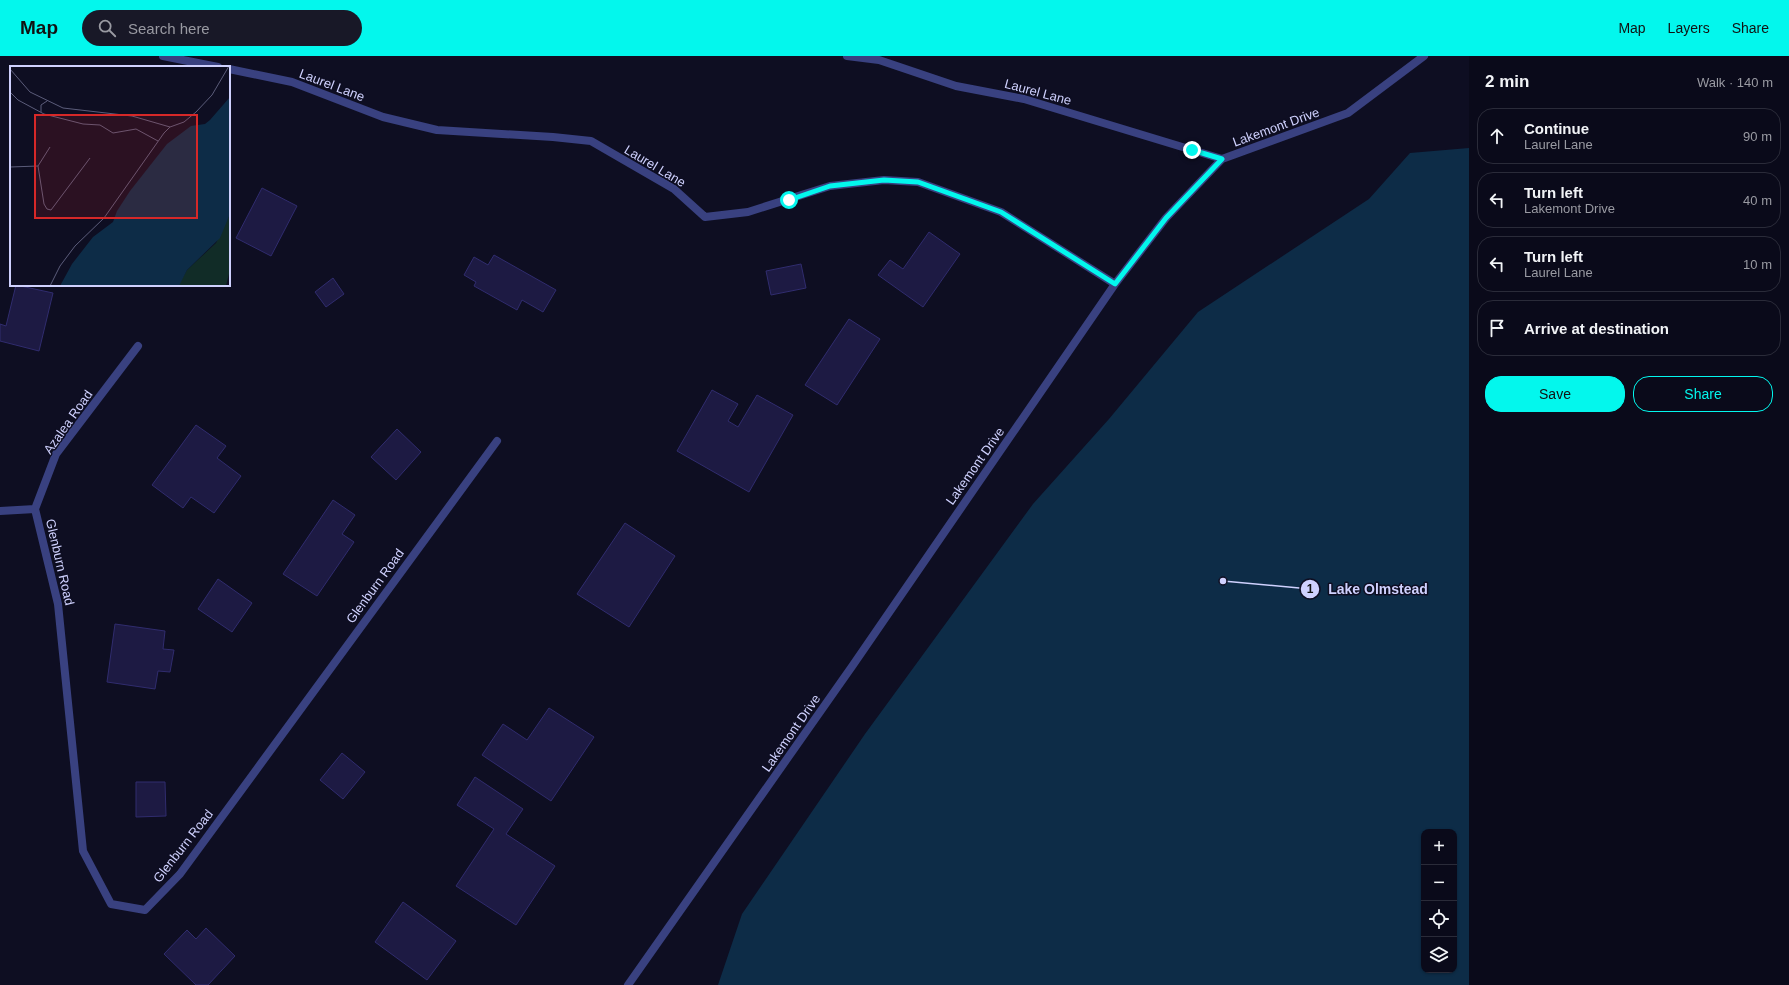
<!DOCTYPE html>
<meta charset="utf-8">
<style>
body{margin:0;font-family:Helvetica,sans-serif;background:#181827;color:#f1f3f6}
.controls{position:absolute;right:12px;bottom:12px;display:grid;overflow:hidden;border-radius:8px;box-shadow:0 1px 3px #0004}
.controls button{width:36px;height:36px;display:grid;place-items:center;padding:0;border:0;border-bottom:1px solid #2a2b39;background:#0a0a1a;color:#f1f3f6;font:20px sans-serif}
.stop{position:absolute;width:12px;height:12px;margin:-9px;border:3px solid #03f7ed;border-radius:50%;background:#fff}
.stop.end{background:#03f7ed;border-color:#fff;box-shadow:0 1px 4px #0008}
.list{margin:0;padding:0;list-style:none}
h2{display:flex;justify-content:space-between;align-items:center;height:52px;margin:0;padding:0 16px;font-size:17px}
h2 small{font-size:13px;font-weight:400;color:#999aa2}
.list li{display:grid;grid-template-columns:26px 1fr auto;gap:12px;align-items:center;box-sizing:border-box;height:56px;margin:0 8px 8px;padding:0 8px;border:1px solid #2a2b39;border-radius:16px}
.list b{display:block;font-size:15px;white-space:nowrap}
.list p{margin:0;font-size:13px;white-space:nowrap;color:#999aa2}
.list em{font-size:13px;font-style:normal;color:#999aa2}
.actions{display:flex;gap:8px;padding:12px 16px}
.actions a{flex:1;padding:9px 0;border:1px solid #03f7ed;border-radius:16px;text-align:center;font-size:14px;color:#03f7ed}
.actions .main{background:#03f7ed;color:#111}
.icon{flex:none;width:22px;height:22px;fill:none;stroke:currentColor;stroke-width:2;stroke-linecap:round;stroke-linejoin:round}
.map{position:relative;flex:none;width:1469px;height:929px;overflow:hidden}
header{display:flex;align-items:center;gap:24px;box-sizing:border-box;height:56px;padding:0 20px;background:#03f7ed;color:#111}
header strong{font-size:19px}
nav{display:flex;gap:22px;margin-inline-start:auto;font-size:14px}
.search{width:280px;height:36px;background:#181827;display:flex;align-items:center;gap:10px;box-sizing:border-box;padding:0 14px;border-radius:22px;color:#999aa2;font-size:15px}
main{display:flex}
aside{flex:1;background:#0a0a1a}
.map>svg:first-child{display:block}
.water{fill:#0d2c47;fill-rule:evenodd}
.building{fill:#1d1a43;stroke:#302c6e}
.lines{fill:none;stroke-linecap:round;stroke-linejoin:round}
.street{stroke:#394180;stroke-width:8}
.route{stroke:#03f7ed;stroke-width:5}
.labels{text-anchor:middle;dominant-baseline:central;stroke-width:3;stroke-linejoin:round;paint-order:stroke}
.street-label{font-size:13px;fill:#cfd1fe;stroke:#0e0e22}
.inset-road{fill:none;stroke:#5b5c7a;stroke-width:1}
.view{fill:#d62828;fill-opacity:0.15;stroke:#d62828;stroke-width:2}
.inset-edge{fill:none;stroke:#cfd1fe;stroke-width:2}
.leader{fill:none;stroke:#cfd1fe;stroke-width:1.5}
.callout-dot{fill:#cfd1fe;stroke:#0e0e22;stroke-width:1.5}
.mark-label{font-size:12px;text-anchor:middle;font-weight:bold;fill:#111}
.callout-label{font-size:14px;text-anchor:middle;font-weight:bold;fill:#cfd1fe;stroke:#0e0e22;stroke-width:3;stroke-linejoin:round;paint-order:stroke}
</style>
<header>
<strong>Map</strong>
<div class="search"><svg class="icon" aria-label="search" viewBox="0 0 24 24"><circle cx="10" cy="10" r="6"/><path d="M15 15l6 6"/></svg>Search here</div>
<nav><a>Map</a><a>Layers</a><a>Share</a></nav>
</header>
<main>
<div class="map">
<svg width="1469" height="929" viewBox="0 0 1469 929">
<rect width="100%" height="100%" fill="#0e0e22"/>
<path class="water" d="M1469,92V929H718L742,858L865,678L1033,448L1109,363L1198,256L1369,143L1410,97ZM1424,776H1454V914H1424Z"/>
<path class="building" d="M262,132L297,150L271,200L236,182Z
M929,176L960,198L923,251L878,219L890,204L903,213Z
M494,199L556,234L543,256L522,244L517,254L474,230L476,226L464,219L474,201L488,209Z
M801,208L806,232L771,239L766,215Z
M333,222L344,238L326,251L315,236Z
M16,229L53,237L39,295L0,285V268L6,270Z
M849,263L880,283L837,349L805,329Z
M712,334L738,348L728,365L738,371L757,339L793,359L749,436L677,395Z
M196,369L226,390L217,402L241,420L214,457L191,441L183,452L152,429Z
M397,373L421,396L396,424L371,401Z
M333,444L355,459L342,478L354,486L317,540L283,518Z
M625,467L675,500L629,571L577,538Z
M218,523L252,547L232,576L198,553Z
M115,568L165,575L163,593L174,594L170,616L158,615L155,633L107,626Z
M549,652L594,681L551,745L482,699L503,668L527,684Z
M342,697L365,716L343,743L320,724Z
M475,721L523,753L506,778L555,810L516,869L456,830L494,773L457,749Z
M136,726H165L166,760L136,761Z
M403,846L456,885L427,924L375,886Z
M206,872L235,900L208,929H196L164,898L187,874L196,883Z"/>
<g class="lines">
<path class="street" d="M163,0L218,11
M847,0L879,4L956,30L1024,43L1222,103
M229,13L292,26L383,61L437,74L553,81L591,85L674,133L705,161L748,156L830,130L884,124L918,126L1001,156L1115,228
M35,453L58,548L83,795L111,848L145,854L180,818L497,385
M0,455L35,453L56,398L138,290
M628,929L853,609L1115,228L1166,162L1222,103L1348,57L1424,0"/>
</g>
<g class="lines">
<path class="route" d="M789,144L830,130L884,124L918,126L1001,156L1115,228L1166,162L1222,103L1192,94"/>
</g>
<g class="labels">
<g class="street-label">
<text transform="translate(332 29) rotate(21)">Laurel Lane</text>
<text transform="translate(1038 36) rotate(15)">Laurel Lane</text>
<text transform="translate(1276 71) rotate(-20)">Lakemont Drive</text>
<text transform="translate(655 110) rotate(31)">Laurel Lane</text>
<text transform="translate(68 366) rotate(-55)">Azalea Road</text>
<text transform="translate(975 410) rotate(-55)">Lakemont Drive</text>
<text transform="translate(60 506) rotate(77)">Glenburn Road</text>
<text transform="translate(375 530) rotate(-54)">Glenburn Road</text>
<text transform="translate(791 677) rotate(-55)">Lakemont Drive</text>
<text transform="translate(183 790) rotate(-52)">Glenburn Road</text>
</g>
</g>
<g transform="translate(10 10)">
<rect width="220" height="220" fill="#0e0e22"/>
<path d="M220,148V204L216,220H168L177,204L206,177Z" fill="#112c27"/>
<path d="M220,31V148L210,172L177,204L169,220H50L62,198L83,171L103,156L107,145L120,125L157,78L181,60L195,58L200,54Z" fill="#0d2c47"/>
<path class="inset-road" d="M0,3L20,26L53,42L122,50L160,61M0,26L8,34L34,48L73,58L90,59L103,67L126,63L148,75M31,46V39L37,35M28,100L34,138L37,143L41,144L80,92M0,101L28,100L40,81M40,220L50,200L65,180L94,152L154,67L160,61L174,56L186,46L202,29L219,0"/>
<path class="view" d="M25,49H187V152H25Z"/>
<rect width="220" height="220" class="inset-edge"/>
</g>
<path class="leader" d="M1223 525L1310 533"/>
<g class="callout-dot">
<circle cx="1223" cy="525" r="4"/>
<circle cx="1310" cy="533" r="10"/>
</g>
<g class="mark-label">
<text x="1310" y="537">1</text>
</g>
<g class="callout-label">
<text x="1378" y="538">Lake Olmstead</text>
</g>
</svg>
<div class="controls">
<button>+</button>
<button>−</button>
<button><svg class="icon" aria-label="locate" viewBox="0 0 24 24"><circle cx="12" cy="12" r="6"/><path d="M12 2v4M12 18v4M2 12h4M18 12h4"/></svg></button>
<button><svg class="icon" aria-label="layers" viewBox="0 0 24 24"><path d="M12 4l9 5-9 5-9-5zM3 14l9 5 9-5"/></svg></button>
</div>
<div class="stop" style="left:789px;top:144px"></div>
<div class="stop end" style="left:1192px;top:94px"></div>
</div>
<aside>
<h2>2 min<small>Walk · 140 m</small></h2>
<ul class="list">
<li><svg class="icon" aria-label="ahead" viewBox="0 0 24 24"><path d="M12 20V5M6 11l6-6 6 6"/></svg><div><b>Continue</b><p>Laurel Lane</p></div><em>90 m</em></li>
<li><svg class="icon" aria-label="left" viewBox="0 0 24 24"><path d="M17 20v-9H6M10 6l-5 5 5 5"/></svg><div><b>Turn left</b><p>Lakemont Drive</p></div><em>40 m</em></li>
<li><svg class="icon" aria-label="left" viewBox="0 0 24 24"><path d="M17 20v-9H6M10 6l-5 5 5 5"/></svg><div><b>Turn left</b><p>Laurel Lane</p></div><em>10 m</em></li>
<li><svg class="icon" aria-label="arrive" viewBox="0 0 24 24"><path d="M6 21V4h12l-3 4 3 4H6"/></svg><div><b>Arrive at destination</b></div></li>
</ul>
<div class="actions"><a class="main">Save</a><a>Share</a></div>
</aside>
</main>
